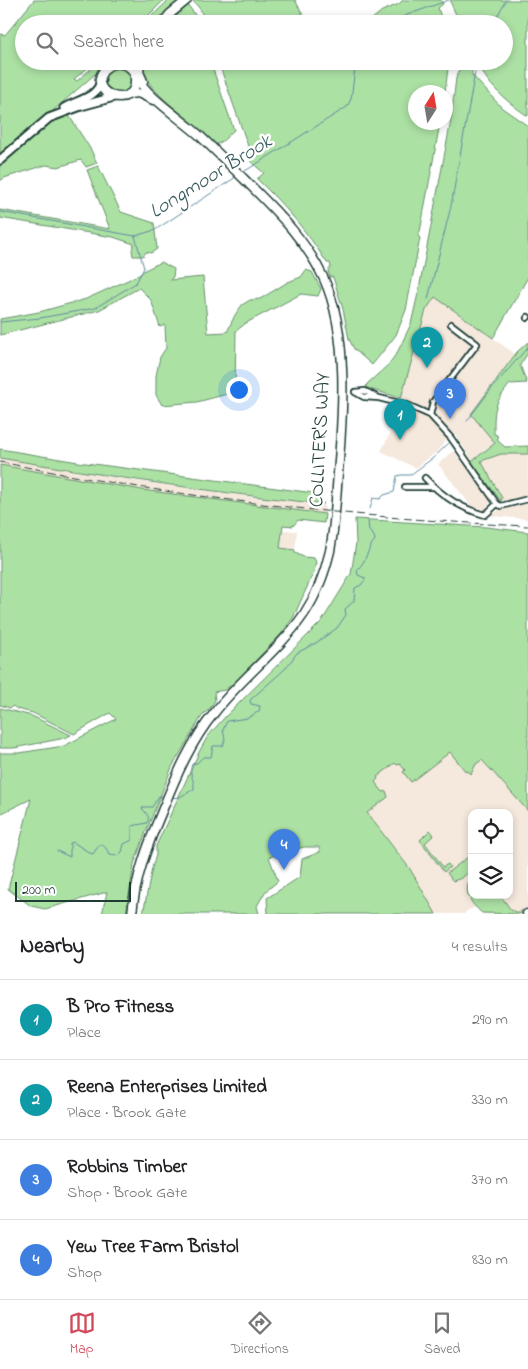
<!DOCTYPE html>
<meta charset="utf-8">
<style>
body{margin:0;font-family:"Indie Flower",sans-serif;background:#f2f2f2;color:#202124}
.controls{position:absolute;right:15px;bottom:15px;display:grid;overflow:hidden;border-radius:10px;box-shadow:0 2px 8px #0003}
.controls button{width:45px;height:45px;display:grid;place-items:center;padding:0;border:0;border-bottom:1px solid #e0e0e0;background:#fff;color:#202124;font:25px sans-serif}
.compass{position:absolute;left:408px;top:85px;width:45px;height:45px;border-radius:50%;background:#fff;box-shadow:0 2px 8px #0003;rotate:11deg}
.scale{position:absolute;left:15px;bottom:12px;width:116px;box-sizing:border-box;padding-left:5px;border:2px solid #1f3d34;border-top:0;font-size:14px;line-height:18px;white-space:nowrap;color:#1f3d34;-webkit-text-stroke:4px #fff;paint-order:stroke}
.you{position:absolute;left:238px;top:389px;width:18px;height:18px;margin:-12px;border:4px solid #fff;border-radius:50%;background:#1a73e8;box-shadow:0 0 0 8px #1a73e833}
.badge{display:grid;place-items:center;width:32px;height:32px;border-radius:50%;background:#d1495b;color:#fff;font-size:16px;font-weight:700}
.pin{position:absolute;translate:-50% -41px;filter:drop-shadow(0 1px 2px #0008)}
.pin::after{content:'';position:absolute;top:26px;width:18px;height:15px;background:inherit;clip-path:polygon(0 0,100% 0,50% 100%)}
.list{margin:0;padding:0;list-style:none}
h2{display:flex;justify-content:space-between;align-items:center;height:65px;margin:0;padding:0 20px;font-size:21px}
h2 small{font-size:16px;font-weight:400;color:#757577}
.list li{display:grid;grid-template-columns:32px 1fr auto;gap:15px;align-items:center;box-sizing:border-box;height:80px;padding:0 20px;border-top:1px solid #e0e0e0}
.list b{display:block;font-size:19px;white-space:nowrap}
.list p{margin:0;font-size:16px;white-space:nowrap;color:#757577}
.list em{font-size:16px;font-style:normal;color:#757577}
.icon{flex:none;width:28px;height:28px;fill:none;stroke:currentColor;stroke-width:2;stroke-linecap:round;stroke-linejoin:round}
.map{position:relative;flex:none;width:528px;height:914px;overflow:hidden}
.search{position:absolute;background:#fff;box-shadow:0 2px 8px #0003;left:15px;right:15px;top:15px;height:55px;display:flex;align-items:center;gap:12px;box-sizing:border-box;padding:0 18px;border-radius:28px;color:#757577;font-size:19px}
.sheet{height:385px;background:#fff}
nav{display:flex;justify-content:space-around;align-items:center;box-sizing:border-box;height:70px;border-top:1px solid #e0e0e0;background:#fff;font-size:14px;color:#757577}
nav a{display:grid;justify-items:center;gap:2px}
nav .on{color:#d1495b}
.map>svg:first-child{display:block}
.built{fill:#f5e8dd;fill-rule:evenodd}
.green{fill:#ace1a4;stroke:#668f6c}
.lines{fill:none;stroke-linecap:round;stroke-linejoin:round}
.stream{stroke:#5f8a9f;stroke-width:1}
.street-casing{stroke:#1f3d34;stroke-width:8}
.primary-casing{stroke:#1f3d34;stroke-width:11}
.highway-casing{stroke:#1f3d34;stroke-width:11}
.street{stroke:#fff;stroke-width:4.5}
.primary{stroke:#fff;stroke-width:7}
.highway{stroke:#fff;stroke-width:8}
.rail{stroke:#1f3d34;stroke-width:1;stroke-dasharray:8 4;stroke-linecap:butt}
.labels{text-anchor:middle;dominant-baseline:central;stroke-width:5;stroke-linejoin:round;paint-order:stroke}
.street-label{font-size:20px;fill:#1f3d34;stroke:#fff}
.water-label{font-size:21px;font-style:italic;fill:#3a5d60;stroke:#fff}
</style>
<div class="map">
<svg width="528" height="914" viewBox="0 0 528 914">
<rect width="100%" height="100%" fill="#fff"/>
<filter id="ink" filterUnits="userSpaceOnUse"><feTurbulence type="fractalNoise" baseFrequency=".02" numOctaves="2"/><feDisplacementMap in="SourceGraphic" scale="10" xChannelSelector="R" yChannelSelector="G"/><feConvolveMatrix kernelMatrix="1 2 1 2 8 2 1 2 1" color-interpolation-filters="sRGB"/></filter>
<g filter="url(#ink)">
<path class="built" d="M435,297L515,354L471,414L495,443L472,460L454,432L435,453L416,468L381,451L396,422L403,390L426,310Z
M454,451L491,501L484,514L476,512L438,464Z
M501,454H528V497L504,503L481,461Z
M0,458L137,481L246,496L324,504L325,514L142,490L39,472L0,465Z
M528,503V519L490,516L491,513Z
M282,530L297,531L295,550L280,549Z
M443,731L469,768L482,760L528,811V909L526,912L519,914H484L475,907L465,912V914H436L410,868L345,785ZM472,813H509V895H472Z"/>
<path class="green" d="M34,0H164L140,24H24V61H96L74,79L77,81L100,61H110L0,157V34L5,35Z
M169,0H184L154,24H143Z
M194,0H295L308,24H217L221,21L219,17L206,23L200,9L193,1Z
M403,0H441L443,4L438,8L443,24H366L382,11L399,4Z
M452,0H528V116C512,106 481,81 479,61H504V24H460L450,1Z
M188,5L200,22L199,24H168Z
M143,61H210L234,130C229,134 221,145 215,144C206,143 199,129 193,123C178,110 137,83 143,61Z
M218,61H449L445,92H416V122L440,123L420,232L418,236L420,238L406,310L396,335L372,365L354,349L349,339L343,309L333,277H330L328,271L331,267L330,263H327C306,230 285,206 257,179L264,173L251,162L248,146Z
M466,64C472,66 472,70 472,75L502,108L528,126V277L493,338L435,297L426,310L401,398L366,388L367,384L388,365L397,353L411,324L419,289L451,120L456,78L460,68Z
M104 80a14 14 0 1 1 28 0a14 14 0 1 1-28 0Z
M68,114L91,150L97,163L86,167L81,160L58,167L46,165L4,178L0,181V164L48,122Z
M98,166L121,212L154,223L157,249L151,253L146,252L143,256H133L132,250L134,244L113,237L0,218V210L110,229L87,170Z
M161,262L174,269L173,277L170,280L203,277L208,333L227,332L235,315L242,305L250,300L260,299L288,282L301,277L306,270L312,272L321,289L318,296L301,294L246,323L236,331L235,392L197,402L162,405L156,395V376L160,357L166,348L165,325L160,327L151,300L139,288L99,310L0,335V319L39,312L86,299L139,275L145,270Z
M528,342V353L520,365L527,383L510,384C494,404 494,408 494,434L497,435L498,441L505,447L528,446V454H501L481,461L502,498L501,501L471,462L495,443L471,414L517,352Z
M0,449L78,462L314,493L324,504C215,493 108,476 0,458Z
M0,465L142,490L325,514L324,523L298,520L293,526L283,525L280,548L295,550V553L304,557L314,558L316,562L314,572L293,618L282,633L238,679L225,690L214,692L215,700L212,706L202,716L172,767L147,829L134,864L126,914H102L107,892L45,909L31,906L8,889L31,799L0,814V753H19L64,746L116,719L110,713L74,734L33,713L17,709L13,706L10,708L0,705Z
M355,519L486,527L528,532V811L482,760L476,764L471,774L468,771L466,772L450,752L411,782L403,772L405,770L400,764L397,765L395,763L377,777L378,779L375,782L383,792L386,791L388,797L367,813L410,869L436,914H268L267,898L300,877L302,859L320,852L319,847H304L269,857L278,881L265,892L257,906L259,914H143L152,868L156,855V846L200,750L208,736L225,717L322,621L351,574L356,543Z
M0,708L32,716L71,735L65,738L14,748H0Z
M430,830L434,835L425,843L443,867L448,864L450,867L444,872L420,840Z
M472,854V869L462,878L453,881L447,873Z
M472,878V895H500L511,910L518,913L521,910L524,912L519,914L482,913C471,904 461,890 472,878Z"/>
<g class="lines">
<path class="stream" d="M388,24L407,15L449,0
M493,24L506,0
M242,173L347,107L351,99L356,61
M0,212L135,236
M428,299L451,206L477,61
M0,322L40,318L95,308L136,283L144,268L135,236L155,230L236,177
M467,421L492,388L528,347
M370,509L373,498L380,499L384,495L394,492L397,476L401,475H410L433,458L449,443
M172,797L178,798L194,789C195,780 188,774 192,764L197,763L203,757H211L213,746H223L225,739L223,730L227,721L248,718L259,711L260,706L251,704L250,700L285,669L297,653L316,643L337,628L346,615L345,609L354,601L355,588L361,585L365,580V578L358,575L357,570C367,561 367,549 375,540L374,536L369,531L368,520
M57,851L70,857V843L73,842L90,853L93,854L99,845C106,844 106,850 110,855L118,856L122,852L124,844L132,840V826L147,823C151,816 146,814 142,808L144,807H152L159,796H163"/>
<defs>
<path id="street" d="M527,318L528,317
M379,398L365,391L355,392L364,397L379,398L407,405L430,415L451,438L497,504
M430,415L433,402L477,344L451,324
M425,478C441,495 462,509 485,515L497,504
M405,487H433
M497,504L501,506L528,499"/>
<path id="primary" d="M64,108C78,100 99,97 101,80
M0,160L49,118L81,106L114,97"/>
<path id="highway" d="M162,24L170,14L187,0
M140,61L139,72L143,81
M113,64C123,62 135,67 135,79C137,112 85,94 104,70C107,66 113,64 117,61
M129,94L138,93L153,100
M132,914C135,878 148,844 162,811C176,776 191,741 215,712C242,677 279,651 304,614C316,596 325,572 330,551C335,525 336,498 338,473C343,413 349,334 324,279C306,240 278,213 248,183C232,167 216,151 199,135C180,118 147,97 135,75
M527,914H528"/>
</defs>
<use href="#street" class="street-casing"/>
<use href="#primary" class="primary-casing"/>
<use href="#highway" class="highway-casing"/>
<use href="#street" class="street"/>
<use href="#primary" class="primary"/>
<use href="#highway" class="highway"/>
<path class="rail" d="M0,462C57,473 115,484 172,492C290,509 409,521 528,526"/>
</g>
</g>
<g class="labels">
<g class="street-label">
<text transform="translate(321 440) rotate(-87)">COLLITER'S WAY</text>
</g>
<g class="water-label">
<text transform="translate(211 177) rotate(-32)">Longmoor Brook</text>
</g>
</g>
</svg>
<div class="controls">
<button><svg class="icon" aria-label="locate" viewBox="0 0 24 24"><circle cx="12" cy="12" r="6"/><path d="M12 2v4M12 18v4M2 12h4M18 12h4"/></svg></button>
<button><svg class="icon" aria-label="layers" viewBox="0 0 24 24"><path d="M12 4l9 5-9 5-9-5zM3 14l9 5 9-5"/></svg></button>
</div>
<svg class="compass" viewBox="-18 -18 36 36"><path d="M0-13l5 13h-10z" fill="#e53935"/><path d="M0 13l5-13h-10z" fill="#757577"/></svg>
<div class="scale">200 m</div>
<div class="you"></div>
<div class="pin badge" style="left:400px;top:440px;background:#0f9aa8">1</div>
<div class="pin badge" style="left:427px;top:368px;background:#0f9aa8">2</div>
<div class="pin badge" style="left:450px;top:419px;background:#3f7fe0">3</div>
<div class="pin badge" style="left:284px;top:870px;background:#3f7fe0">4</div>
<div class="search"><svg class="icon" aria-label="search" viewBox="0 0 24 24"><circle cx="10" cy="10" r="6"/><path d="M15 15l6 6"/></svg>Search here</div>
</div>
<section class="sheet">
<h2>Nearby<small>4 results</small></h2>
<ul class="list">
<li><span class="badge" style="background:#0f9aa8">1</span><div><b>B Pro Fitness</b><p>Place</p></div><em>290 m</em></li>
<li><span class="badge" style="background:#0f9aa8">2</span><div><b>Reena Enterprises Limited</b><p>Place · Brook Gate</p></div><em>330 m</em></li>
<li><span class="badge" style="background:#3f7fe0">3</span><div><b>Robbins Timber</b><p>Shop · Brook Gate</p></div><em>370 m</em></li>
<li><span class="badge" style="background:#3f7fe0">4</span><div><b>Yew Tree Farm Bristol</b><p>Shop</p></div><em>830 m</em></li>
</ul>
</section>
<nav>
<a class="on"><svg class="icon" aria-label="map" viewBox="0 0 24 24"><path d="M3 6l6-2 6 2 6-2v14l-6 2-6-2-6 2zM9 4v14M15 6v14"/></svg>Map</a>
<a><svg class="icon" aria-label="directions" viewBox="0 0 24 24"><path d="M12 3l9 9-9 9-9-9zM9 14v-3h6M13 9l2 2-2 2"/></svg>Directions</a>
<a><svg class="icon" aria-label="saved" viewBox="0 0 24 24"><path d="M7 4h10v16l-5-4-5 4z"/></svg>Saved</a>
</nav>
